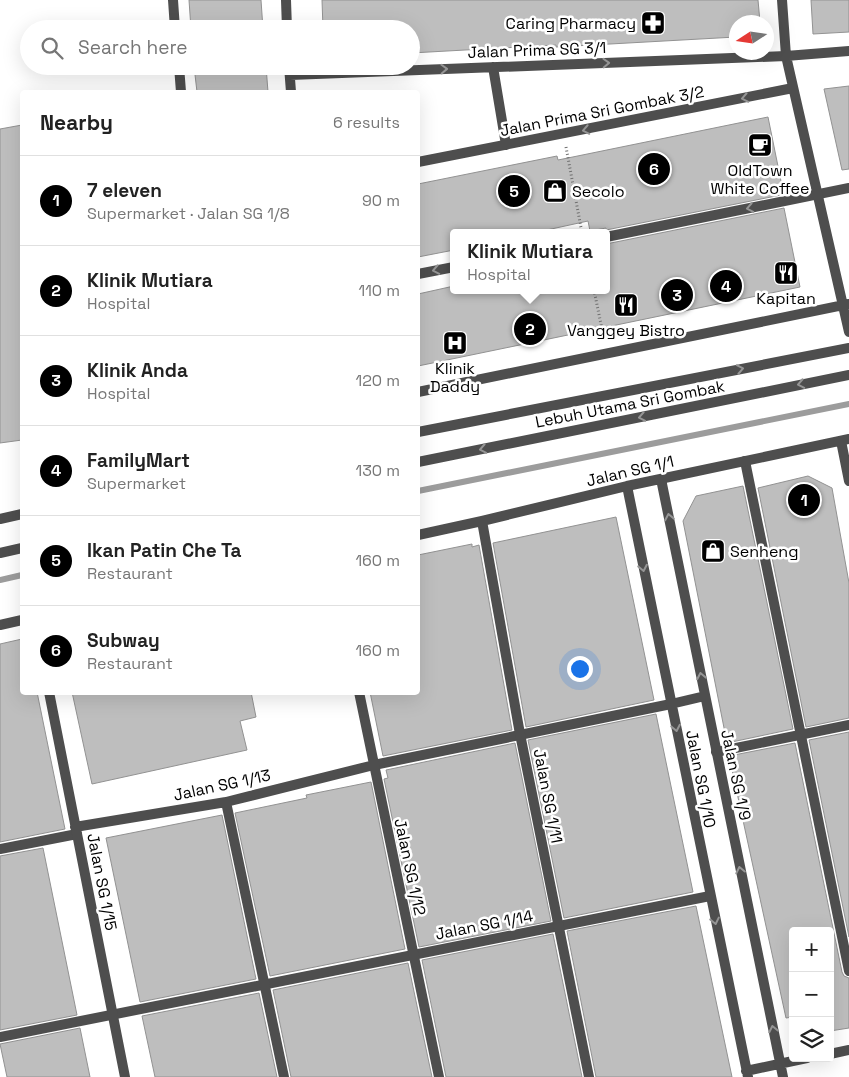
<!DOCTYPE html>
<meta charset="utf-8">
<style>
body{margin:0;font-family:"Space Grotesk",sans-serif;background:#f6f6f6;color:#222}
.controls{position:absolute;right:15px;bottom:15px;display:grid;overflow:hidden;border-radius:5px;box-shadow:0 5px 20px #0002}
.controls button{width:45px;height:45px;display:grid;place-items:center;padding:0;border:0;border-bottom:1px solid #e0e0e0;background:#fff;color:#222;font:25px sans-serif}
.compass{position:absolute;left:729px;top:15px;width:45px;height:45px;border-radius:50%;background:#fff;box-shadow:0 5px 20px #0002;rotate:258deg}
.you{position:absolute;left:579px;top:668px;width:18px;height:18px;margin:-12px;border:4px solid #fff;border-radius:50%;background:#1a73e8;box-shadow:0 0 0 8px #1a73e833}
.badge{display:grid;place-items:center;width:32px;height:32px;border-radius:50%;background:#000;color:#fff;font-size:16px;font-weight:700}
.pin{position:absolute;translate:-50% -50%;border:2px solid #fff;box-shadow:0 1px 5px #0006}
.popup{position:absolute;left:450px;top:229px;width:160px;height:65px;box-sizing:border-box;display:grid;place-content:center;border-radius:5px;background:#fff;filter:drop-shadow(0 1px 4px #0005);font-size:16px;white-space:nowrap;color:#767676}
.popup b{font-size:19px;color:#222}
.popup::after{content:'';position:absolute;left:50%;top:100%;margin-left:-10px;border:10px solid transparent;border-top-color:#fff}
.list{margin:0;padding:0;list-style:none}
h2{display:flex;justify-content:space-between;align-items:center;height:65px;margin:0;padding:0 20px;font-size:21px}
h2 small{font-size:16px;font-weight:400;color:#767676}
.list li{display:grid;grid-template-columns:32px 1fr auto;gap:15px;align-items:center;box-sizing:border-box;height:90px;padding:0 20px;border-top:1px solid #e0e0e0}
.list b{display:block;font-size:19px;white-space:nowrap}
.list p{margin:0;font-size:16px;white-space:nowrap;color:#767676}
.list em{font-size:16px;font-style:normal;color:#767676}
.icon{flex:none;width:28px;height:28px;fill:none;stroke:currentColor;stroke-width:2;stroke-linecap:round;stroke-linejoin:round}
.map{position:relative;flex:none;width:849px;height:1077px;overflow:hidden}
.search{position:absolute;background:#fff;box-shadow:0 5px 20px #0002;left:20px;top:20px;width:400px;height:55px;display:flex;align-items:center;gap:12px;box-sizing:border-box;padding:0 18px;border-radius:28px;color:#767676;font-size:19px}
.panel{position:absolute;background:#fff;box-shadow:0 5px 20px #0002;left:20px;top:90px;width:400px;height:605px;border-radius:5px}
.map>svg:first-child{display:block}
.lines{fill:none;stroke-linecap:round;stroke-linejoin:round}
.stream{stroke:#9c9c9c;stroke-width:6}
.building{fill:#bebebe;stroke:#929292}
.path{stroke:#707070;stroke-width:3;stroke-dasharray:1 2.5;stroke-linecap:butt}
.service{stroke:#4e4e4e;stroke-width:10}
.minor{stroke:#4e4e4e;stroke-width:10}
.tertiary{stroke:#4e4e4e;stroke-width:10}
.oneway{stroke:#959595}
.labels{text-anchor:middle;dominant-baseline:central;stroke-width:5;stroke-linejoin:round;paint-order:stroke}
.poi-label{font-size:16px;fill:#000;stroke:#fff}
.street-label{font-size:16px;fill:#000;stroke:#fff}
</style>
<div class="map">
<svg width="849" height="1077" viewBox="0 0 849 1077">
<rect width="100%" height="100%" fill="#fff"/>
<g class="lines">
<path class="stream" d="M418,491L849,404
M0,580L22,575"/>
</g>
<path class="building" d="M189,0H261L263,29H191Z
M322,0H758L760,22H736V37L556,47V45L411,53V29H323Z
M811,0H849V32L813,34Z
M194,66H266L268,92H197Z
M849,86V169L842,170L824,89Z
M768,117L783,191L780,192L781,195L606,230V228L590,231L588,221L533,233H454V250L418,257V184L557,156L558,160Z
M22,125V440L0,443V129Z
M784,208L800,287L418,366V294L454,286V290H606V244Z
M808,476L832,488L849,583V718L806,727L758,488Z
M743,486L793,729L727,743L683,521L696,496Z
M616,517L654,700L526,727L493,543Z
M472,544V547L479,545L512,730L383,756L370,692H418V555Z
M22,639V692H37L65,829L0,842V644Z
M72,692H251L256,717L240,721L247,750L92,784Z
M656,714L693,892L564,918L528,740Z
M849,732V937L809,740Z
M515,743L551,921L419,947L384,779L388,778L386,770Z
M795,743L842,972L844,976L849,978V1028L830,1031V931H793V1017L786,1018L729,756Z
M371,782L405,949L270,976L235,813L307,798L306,795Z
M222,815L256,979L140,1002L106,838Z
M43,848L77,1015L0,1030V856Z
M696,906L732,1077H596L567,931Z
M553,934L582,1077H446L422,960Z
M408,963L432,1077H291L273,990Z
M259,993L277,1077H155L142,1016Z
M80,1028L90,1077H7L0,1044Z"/>
<g class="lines">
<path class="path" d="M566,147L582,233
M594,290L604,339"/>
<path class="service" d="M173,0L175,29
M179,66L181,92
M606,237L849,188
M418,274L454,267
M745,461L849,971
M716,752L849,725
M374,765L671,704
M0,849L77,834
M0,1037L710,896"/>
<path class="minor" d="M286,0L287,29
M782,0L786,56L849,332
M289,66L291,92
M493,67L506,145
M290,75L786,56L849,51
M418,162L793,88
M418,392L849,304
M841,441L849,481
M661,479L783,1077
M627,486L748,1077
M482,521L520,734L589,1077
M418,535L482,521L627,486L849,439
M0,625L22,620
M49,692L125,1077
M359,692L439,1077
M671,704L705,696
M226,802L284,1077
M75,827L226,802L374,765
M830,1054L849,1050
M746,1071L807,1058"/>
<path class="tertiary" d="M418,432L849,348
M418,462L849,375
M0,519L22,514
M0,553L22,548"/>
</g>
<defs><path id="oneway-chevron" d="M-2-3.5L2.5 0L-2 3.5" fill="none" stroke-width="1.6" stroke-linecap="round" stroke-linejoin="round" transform="scale(1.25)"/></defs>
<g class="oneway">
<use href="#oneway-chevron" transform="translate(606 63) rotate(-2)"/>
<use href="#oneway-chevron" transform="translate(444 69) rotate(-2)"/>
<use href="#oneway-chevron" transform="translate(745 98) rotate(169)"/>
<use href="#oneway-chevron" transform="translate(586 130) rotate(169)"/>
<use href="#oneway-chevron" transform="translate(750 208) rotate(169)"/>
<use href="#oneway-chevron" transform="translate(436 270) rotate(169)"/>
<use href="#oneway-chevron" transform="translate(740 369) rotate(-11)"/>
<use href="#oneway-chevron" transform="translate(801 384) rotate(169)"/>
<use href="#oneway-chevron" transform="translate(642 417) rotate(169)"/>
<use href="#oneway-chevron" transform="translate(483 449) rotate(169)"/>
<use href="#oneway-chevron" transform="translate(669 517) rotate(-101)"/>
<use href="#oneway-chevron" transform="translate(643 568) rotate(79)"/>
<use href="#oneway-chevron" transform="translate(701 676) rotate(-101)"/>
<use href="#oneway-chevron" transform="translate(676 728) rotate(79)"/>
<use href="#oneway-chevron" transform="translate(740 870) rotate(-102)"/>
<use href="#oneway-chevron" transform="translate(715 921) rotate(78)"/>
<use href="#oneway-chevron" transform="translate(773 1029) rotate(-102)"/>
</g>
<defs>
<symbol id="pharmacy-square" viewBox="-11 -11 22 22"><rect x="-9" y="-9" width="18" height="18" rx="4" fill="#000" stroke="#fff"/><path d="M-2-6h4v4h4v4h-4v4h-4v-4h-4v-4h4Z" fill="#fff"/></symbol>
<symbol id="cafe-square" viewBox="-11 -11 22 22"><rect x="-9" y="-9" width="18" height="18" rx="4" fill="#000" stroke="#fff"/><path d="M-5.5-4.5H6V0H3Q3 3.5 0 3.5H-2.5Q-5.5 3.5-5.5 0ZM3-3.2v2h1.7v-2ZM-6 4.5H4V6H-6Z" fill="#fff"/></symbol>
<symbol id="shop-square" viewBox="-11 -11 22 22"><rect x="-9" y="-9" width="18" height="18" rx="4" fill="#000" stroke="#fff"/><path d="M-5-2.5h2.3a2.7 3.5 0 0 1 5.4 0H5L5.5 6h-11ZM-1.5-2.5h3a1.5 2.3 0 0 0-3 0Z" fill="#fff"/></symbol>
<symbol id="restaurant-square" viewBox="-11 -11 22 22"><rect x="-9" y="-9" width="18" height="18" rx="4" fill="#000" stroke="#fff"/><path d="M-5-6h1v4h1v-4h1v4h1v-4h1v5L-1.5 .5V6h-2V.5L-5-1ZM5-6V6H3V1.5H1.5Q1.5-4 5-6Z" fill="#fff"/></symbol>
<symbol id="hospital-square" viewBox="-11 -11 22 22"><rect x="-9" y="-9" width="18" height="18" rx="4" fill="#000" stroke="#fff"/><path d="M-5-5h3v3.5h4V-5h3V5h-3V1.5h-4V5h-3Z" fill="#fff"/></symbol>
</defs>
<g fill-rule="evenodd">
<use href="#pharmacy-square" x="639" y="9" width="28" height="28"/>
<use href="#cafe-square" x="746" y="131" width="28" height="28"/>
<use href="#shop-square" x="541" y="177" width="28" height="28"/>
<use href="#restaurant-square" x="772" y="259" width="28" height="28"/>
<use href="#restaurant-square" x="612" y="291" width="28" height="28"/>
<use href="#hospital-square" x="441" y="329" width="28" height="28"/>
<use href="#shop-square" x="699" y="537" width="28" height="28"/>
</g>
<g class="labels">
<g class="poi-label">
<text x="636" y="23" text-anchor="end">Caring Pharmacy</text>
<text x="760" y="170">OldTown<tspan x="760" dy="18">White Coffee</tspan></text>
<text x="572" y="191" text-anchor="start">Secolo</text>
<text x="786" y="298">Kapitan</text>
<text x="626" y="330">Vanggey Bistro</text>
<text x="455" y="368">Klinik<tspan x="455" dy="18">Daddy</tspan></text>
<text x="730" y="551" text-anchor="start">Senheng</text>
</g>
<g class="street-label">
<text transform="translate(537 50) rotate(-2)">Jalan Prima SG 3/1</text>
<text transform="translate(602 111) rotate(-11)">Jalan Prima Sri Gombak 3/2</text>
<text transform="translate(630 404) rotate(-11)">Lebuh Utama Sri Gombak</text>
<text transform="translate(630 471) rotate(-13)">Jalan SG 1/1</text>
<text transform="translate(736 775) rotate(78)">Jalan SG 1/9</text>
<text transform="translate(701 779) rotate(79)">Jalan SG 1/10</text>
<text transform="translate(222 785) rotate(-12)">Jalan SG 1/13</text>
<text transform="translate(548 796) rotate(79)">Jalan SG 1/11</text>
<text transform="translate(410 867) rotate(78)">Jalan SG 1/12</text>
<text transform="translate(102 882) rotate(79)">Jalan SG 1/15</text>
<text transform="translate(484 925) rotate(-11)">Jalan SG 1/14</text>
</g>
</g>
</svg>
<div class="controls">
<button>+</button>
<button>−</button>
<button><svg class="icon" aria-label="layers" viewBox="0 0 24 24"><path d="M12 4l9 5-9 5-9-5zM3 14l9 5 9-5"/></svg></button>
</div>
<svg class="compass" viewBox="-18 -18 36 36"><path d="M0-13l5 13h-10z" fill="#e53935"/><path d="M0 13l5-13h-10z" fill="#767676"/></svg>
<div class="you"></div>
<div class="pin badge" style="left:804px;top:500px">1</div>
<div class="pin badge" style="left:530px;top:329px">2</div>
<div class="popup"><b>Klinik Mutiara</b>Hospital</div>
<div class="pin badge" style="left:677px;top:295px">3</div>
<div class="pin badge" style="left:726px;top:286px">4</div>
<div class="pin badge" style="left:514px;top:191px">5</div>
<div class="pin badge" style="left:654px;top:169px">6</div>
<div class="search"><svg class="icon" aria-label="search" viewBox="0 0 24 24"><circle cx="10" cy="10" r="6"/><path d="M15 15l6 6"/></svg>Search here</div>
<section class="panel">
<h2>Nearby<small>6 results</small></h2>
<ul class="list">
<li><span class="badge">1</span><div><b>7 eleven</b><p>Supermarket · Jalan SG 1/8</p></div><em>90 m</em></li>
<li><span class="badge">2</span><div><b>Klinik Mutiara</b><p>Hospital</p></div><em>110 m</em></li>
<li><span class="badge">3</span><div><b>Klinik Anda</b><p>Hospital</p></div><em>120 m</em></li>
<li><span class="badge">4</span><div><b>FamilyMart</b><p>Supermarket</p></div><em>130 m</em></li>
<li><span class="badge">5</span><div><b>Ikan Patin Che Ta</b><p>Restaurant</p></div><em>160 m</em></li>
<li><span class="badge">6</span><div><b>Subway</b><p>Restaurant</p></div><em>160 m</em></li>
</ul>
</section>
</div>
